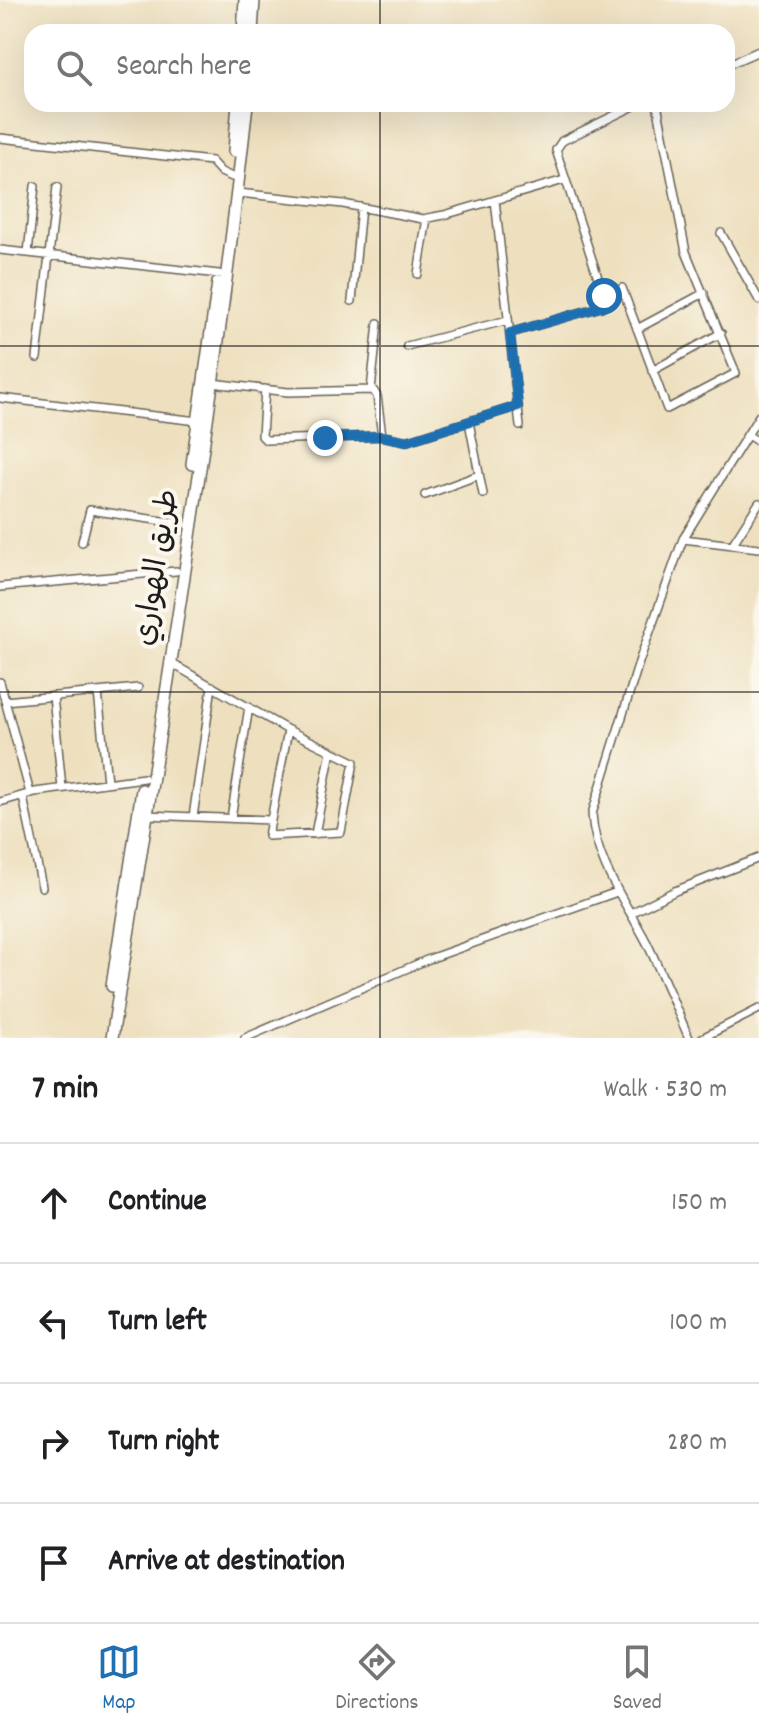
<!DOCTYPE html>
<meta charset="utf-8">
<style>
body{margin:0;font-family:Dekko,"Playpen Sans Arabic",sans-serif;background:#f6f6f6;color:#202124}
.stop{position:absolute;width:24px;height:24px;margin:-18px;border:6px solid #1f6fb2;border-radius:50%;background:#fff}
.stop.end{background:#1f6fb2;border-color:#fff;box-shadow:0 2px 8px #0008}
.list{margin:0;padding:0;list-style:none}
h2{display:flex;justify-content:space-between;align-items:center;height:104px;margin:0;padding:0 32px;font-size:34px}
h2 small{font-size:26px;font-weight:400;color:#757577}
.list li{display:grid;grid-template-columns:52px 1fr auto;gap:24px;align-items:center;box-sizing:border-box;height:120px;padding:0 32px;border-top:2px solid #e0e0e0}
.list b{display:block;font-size:30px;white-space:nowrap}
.list em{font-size:26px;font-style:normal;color:#757577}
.icon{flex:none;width:44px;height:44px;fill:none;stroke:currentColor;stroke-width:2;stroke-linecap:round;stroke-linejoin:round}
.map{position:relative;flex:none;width:759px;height:1038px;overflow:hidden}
.search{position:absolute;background:#fff;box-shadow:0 8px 32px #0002;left:24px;right:24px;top:24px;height:88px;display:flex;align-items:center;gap:20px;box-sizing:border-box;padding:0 28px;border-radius:24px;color:#757577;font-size:30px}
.sheet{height:584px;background:#fff}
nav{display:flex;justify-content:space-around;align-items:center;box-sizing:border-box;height:112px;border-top:2px solid #e0e0e0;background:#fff;font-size:22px;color:#757577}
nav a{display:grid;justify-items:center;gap:4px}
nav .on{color:#1f6fb2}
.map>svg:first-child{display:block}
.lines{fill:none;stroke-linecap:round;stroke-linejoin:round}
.minor-casing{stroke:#666155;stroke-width:10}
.highway-casing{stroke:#666155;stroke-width:14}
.minor{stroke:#fff;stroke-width:7}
.highway{stroke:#fff;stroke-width:11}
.route{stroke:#1f6fb2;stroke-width:10}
.grid{fill:none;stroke:#1c1c1c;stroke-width:2;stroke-opacity:0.55}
.labels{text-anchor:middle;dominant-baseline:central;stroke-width:8;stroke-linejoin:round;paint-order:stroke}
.street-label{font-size:30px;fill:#1c1c1c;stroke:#fbf7ec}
</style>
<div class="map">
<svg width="759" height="1038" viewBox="0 0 759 1038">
<rect width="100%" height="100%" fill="#fbf7ec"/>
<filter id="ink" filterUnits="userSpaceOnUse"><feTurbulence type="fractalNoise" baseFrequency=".0125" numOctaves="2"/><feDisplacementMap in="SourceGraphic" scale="16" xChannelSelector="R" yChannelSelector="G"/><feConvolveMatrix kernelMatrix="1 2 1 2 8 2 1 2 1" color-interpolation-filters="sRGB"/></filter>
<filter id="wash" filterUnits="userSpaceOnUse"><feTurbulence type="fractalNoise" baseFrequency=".006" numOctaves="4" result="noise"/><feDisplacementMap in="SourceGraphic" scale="32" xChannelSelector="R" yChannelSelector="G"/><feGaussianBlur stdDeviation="1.8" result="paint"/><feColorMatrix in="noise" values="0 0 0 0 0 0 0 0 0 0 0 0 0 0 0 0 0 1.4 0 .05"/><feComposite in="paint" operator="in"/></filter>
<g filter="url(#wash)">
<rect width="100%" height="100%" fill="#eee0bf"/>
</g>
<g filter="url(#ink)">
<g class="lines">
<defs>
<path id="minor" d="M727,65L759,51
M0,138L211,161L221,172L232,177
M238,193L343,204L423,219L444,215L564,180
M495,200L520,426
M721,233L759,300
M0,250L219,274
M28,253L35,186
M418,274L427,218
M622,288L667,409L736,373L686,252L657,104
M352,301L361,207
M637,329L704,293
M510,333L607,305L556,150L562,141L638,104
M407,346L508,320
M37,358L57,187
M652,371L721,333
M212,383L288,392L373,390L377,396L382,436L407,441L518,406
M265,389L262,436L266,440L382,436
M371,390L378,323
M0,398L198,421
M469,422L483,494
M747,435L759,442
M425,495L479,475
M683,539L759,548
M82,542L90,510L183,524
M732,545L759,503
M0,587L176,571
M169,662L288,730L354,762L341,832L268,836L288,730
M0,682L30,793
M98,692L107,782
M53,696L62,788
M5,701L138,688
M23,797L42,887
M0,802L35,792L144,778
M146,815L271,820
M193,817L212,686
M231,818L249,707
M315,834L331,751
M631,913L675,891L759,858
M245,1038L429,959L617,892
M689,1038C675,1006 662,974 647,943C625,901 595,862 592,814L640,659L683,539L759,416
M702,1038L759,1009"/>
<path id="highway" d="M243,32L245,0
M252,32L254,0
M234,151L238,104
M192,464L218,283
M112,986L142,790
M112,1038C160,727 213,417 247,104"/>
</defs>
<use href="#minor" class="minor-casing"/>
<use href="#highway" class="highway-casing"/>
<use href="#minor" class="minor"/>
<use href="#highway" class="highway"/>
</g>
</g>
<g class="lines" filter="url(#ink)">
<path class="route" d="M325,438L382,436L407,441L518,406L510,333L607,305L604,296"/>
</g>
<path class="grid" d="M380,0V32M380,104V1038M0,346H759M0,692H759"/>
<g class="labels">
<g class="street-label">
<text transform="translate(159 568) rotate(-81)">طريق الهواري</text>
</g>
</g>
</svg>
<div class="stop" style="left:604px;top:296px"></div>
<div class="stop end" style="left:325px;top:438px"></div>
<div class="search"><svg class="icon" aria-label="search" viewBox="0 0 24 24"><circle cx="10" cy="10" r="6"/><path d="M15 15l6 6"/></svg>Search here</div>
</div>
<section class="sheet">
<h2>7 min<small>Walk · 530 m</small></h2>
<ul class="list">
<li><svg class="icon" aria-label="ahead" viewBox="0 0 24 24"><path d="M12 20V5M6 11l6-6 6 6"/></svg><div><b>Continue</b></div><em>150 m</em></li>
<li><svg class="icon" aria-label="left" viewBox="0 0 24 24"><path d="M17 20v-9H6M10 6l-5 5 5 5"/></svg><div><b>Turn left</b></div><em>100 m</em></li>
<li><svg class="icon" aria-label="right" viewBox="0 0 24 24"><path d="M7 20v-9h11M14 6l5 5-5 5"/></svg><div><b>Turn right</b></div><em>280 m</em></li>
<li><svg class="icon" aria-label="arrive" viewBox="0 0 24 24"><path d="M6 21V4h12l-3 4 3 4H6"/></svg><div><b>Arrive at destination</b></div></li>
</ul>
</section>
<nav>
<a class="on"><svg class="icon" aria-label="map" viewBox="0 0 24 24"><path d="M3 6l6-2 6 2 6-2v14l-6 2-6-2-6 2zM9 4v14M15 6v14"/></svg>Map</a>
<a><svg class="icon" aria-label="directions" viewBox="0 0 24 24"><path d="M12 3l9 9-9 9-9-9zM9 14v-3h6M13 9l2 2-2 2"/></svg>Directions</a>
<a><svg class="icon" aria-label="saved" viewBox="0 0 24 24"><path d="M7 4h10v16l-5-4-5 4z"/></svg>Saved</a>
</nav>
